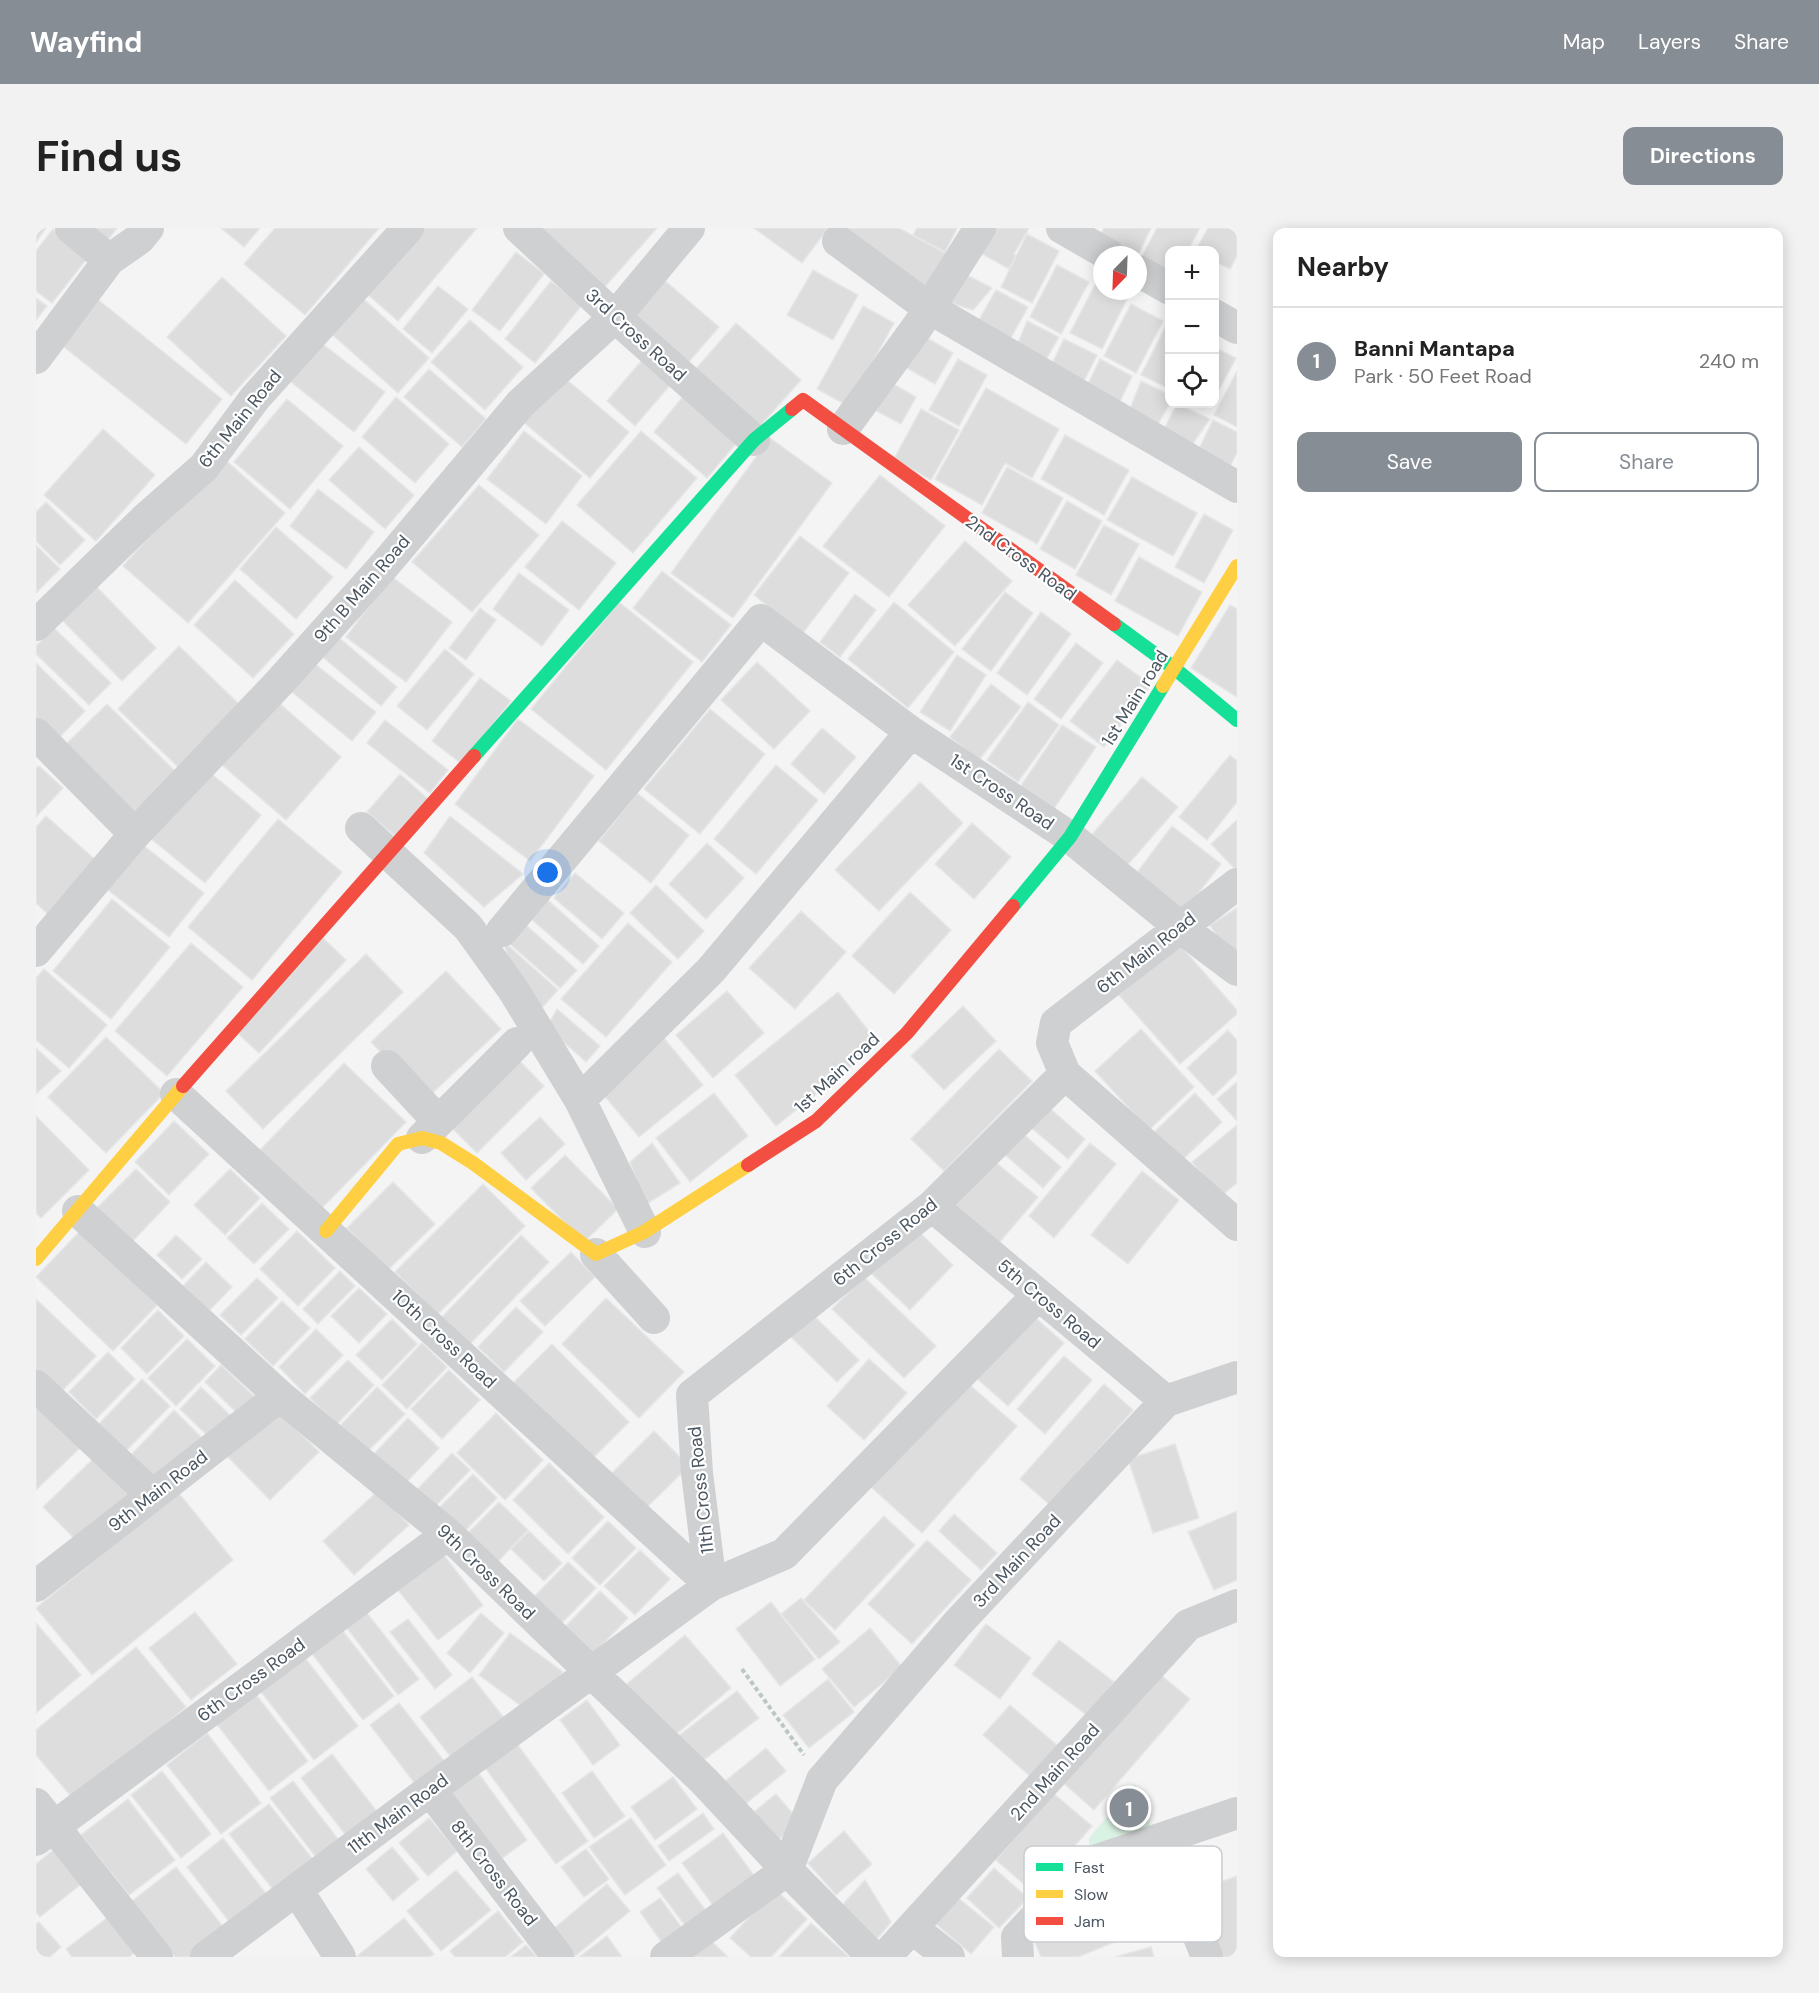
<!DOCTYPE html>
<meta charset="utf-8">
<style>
body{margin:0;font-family:"DM Sans",sans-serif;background:#f2f2f2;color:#222}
.controls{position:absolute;right:18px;top:18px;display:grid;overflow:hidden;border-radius:12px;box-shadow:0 3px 15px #0003}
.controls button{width:54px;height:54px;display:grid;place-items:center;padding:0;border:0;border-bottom:2px solid #e0e0e0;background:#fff;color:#222;font:30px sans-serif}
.compass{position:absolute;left:1057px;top:18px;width:54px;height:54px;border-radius:50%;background:#fff;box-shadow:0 3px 15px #0003;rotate:203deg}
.you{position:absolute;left:512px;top:645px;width:21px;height:21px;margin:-15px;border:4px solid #fff;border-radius:50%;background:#1a73e8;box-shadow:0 0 0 9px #1a73e833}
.badge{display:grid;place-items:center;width:39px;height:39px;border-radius:50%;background:#868d94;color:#fff;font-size:20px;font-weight:700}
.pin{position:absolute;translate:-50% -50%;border:3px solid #fff;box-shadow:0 2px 6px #0006}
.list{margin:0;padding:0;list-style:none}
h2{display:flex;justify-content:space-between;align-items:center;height:78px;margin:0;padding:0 24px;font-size:26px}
h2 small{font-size:20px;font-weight:400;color:#767676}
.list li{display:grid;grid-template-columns:39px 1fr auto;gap:18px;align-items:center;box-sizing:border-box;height:108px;padding:0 24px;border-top:2px solid #e0e0e0}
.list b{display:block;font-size:22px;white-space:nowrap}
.list p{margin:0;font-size:20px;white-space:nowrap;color:#767676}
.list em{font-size:20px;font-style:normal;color:#767676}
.actions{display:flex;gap:12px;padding:18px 24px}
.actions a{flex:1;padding:14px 0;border:2px solid #868d94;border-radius:12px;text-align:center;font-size:21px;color:#868d94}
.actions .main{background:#868d94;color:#fff}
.icon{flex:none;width:33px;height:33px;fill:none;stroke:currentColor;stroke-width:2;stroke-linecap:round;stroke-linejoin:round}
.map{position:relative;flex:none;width:1201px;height:1729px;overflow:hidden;border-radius:12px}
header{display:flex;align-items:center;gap:36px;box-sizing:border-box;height:84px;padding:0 30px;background:#868d94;color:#fff}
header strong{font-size:28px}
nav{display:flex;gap:33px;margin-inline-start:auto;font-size:21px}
.intro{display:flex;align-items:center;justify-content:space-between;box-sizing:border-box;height:144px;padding:0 36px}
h1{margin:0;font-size:42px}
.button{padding:15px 27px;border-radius:12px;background:#868d94;color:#fff;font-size:21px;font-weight:700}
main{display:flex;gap:36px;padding:0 36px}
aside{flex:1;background:#fff;border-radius:12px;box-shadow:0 3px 15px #0003}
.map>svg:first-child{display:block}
.green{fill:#d9f2e3}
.building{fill:#ddddde;stroke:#e5e6e7;stroke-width:1.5}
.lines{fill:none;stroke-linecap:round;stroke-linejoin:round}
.path{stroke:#bcc7c4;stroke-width:4;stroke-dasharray:4.5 3;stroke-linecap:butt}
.street{stroke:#ced0d2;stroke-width:32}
.fast{stroke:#16e098;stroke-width:14}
.slow{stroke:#ffcf43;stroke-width:14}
.jam{stroke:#f24e42;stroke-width:14}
.labels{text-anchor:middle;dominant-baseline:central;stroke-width:4.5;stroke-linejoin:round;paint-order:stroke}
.street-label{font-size:18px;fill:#4a5661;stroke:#fff}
.key{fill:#fff;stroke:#c9ccd0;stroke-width:1.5}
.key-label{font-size:16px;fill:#4a5661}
</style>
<header>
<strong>Wayfind</strong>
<nav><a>Map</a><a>Layers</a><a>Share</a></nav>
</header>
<div class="intro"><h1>Find us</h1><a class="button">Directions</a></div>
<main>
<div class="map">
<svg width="1201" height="1729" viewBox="0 0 1201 1729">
<rect width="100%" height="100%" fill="#f4f4f4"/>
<path class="green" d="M1099,1556L1117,1604L1053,1627V1610Z"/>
<path class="building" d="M0,0H10L0,14Z
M57,0H81L72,12Z
M185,0H224L208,19Z
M239,0H343L269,87L208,36Z
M387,0H441L362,93L331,66Z
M504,0H621L567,61Z
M718,0H792L766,35Z
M809,0H863L911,26L887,63Z
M881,0H921L909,24L877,7Z
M951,0H993L978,26L980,28L973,41L939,22Z
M1068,0H1115L1102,27H1078L1059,18Z
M1121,0H1164L1152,22H1134V58L1102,36Z
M1172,0H1201V28L1194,41L1178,33V22H1160Z
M17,1L53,28L16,75L0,63V23Z
M991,6L1023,23L996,75L965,59Z
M480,24L508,46L464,103L436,82Z
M1021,37L1053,54L1025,106L994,89Z
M777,42L822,67L797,112L751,87Z
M923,43L956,60L937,82L912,74Z
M186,49L250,108L195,168L131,109Z
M627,51L683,99L651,136L595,88Z
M515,53L546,77L499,135L469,111Z
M1061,53L1066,56V63H1080L1092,69L1066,121L1034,105Z
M402,58L432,81L396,125L367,101Z
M960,62L992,79L972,115L939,99Z
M322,66L393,130L362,165L290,101Z
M0,70L11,78L0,92Z
M60,70L186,171L150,216L23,115Z
M1095,76L1127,93L1100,145L1068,128Z
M827,78L858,95L812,178L781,161Z
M434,92L487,139L449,182L395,134Z
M991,93L1023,109L1008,135L980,120Z
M1132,94L1134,95V161L1105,147Z
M700,95L765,152L723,199L658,143Z
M886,107L917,125L899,156L867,138Z
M280,111L349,164L318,204L250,150Z
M1028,111L1061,127L1045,159L1013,142Z
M1178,119L1200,130L1178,171Z
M607,131L636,155L599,198L571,173Z
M922,131L951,147L923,198L893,182Z
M1064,131L1096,148L1081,180L1049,162Z
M393,141L450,191L426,219L368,169Z
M1201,143V199L1178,187Z
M524,146L593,204L554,250L485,192Z
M850,152L880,169L865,196L835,180Z
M1105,153L1134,167V175L1118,203L1092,186Z
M654,160L708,206L671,250L618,204Z
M950,160L1023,201L996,250L969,235L946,277L899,251Z
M360,169L413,216L379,255L326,209Z
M251,171L307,218L254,281L198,234Z
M1141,176L1174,191L1153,221L1126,205Z
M885,181L923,202L895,252L858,231Z
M1177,192L1201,204V225L1191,244L1161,225Z
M67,201L119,247L60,313L8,267Z
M488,203L546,248L510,296L451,251Z
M605,203L661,250L597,325L541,277Z
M1029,207L1093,242L1068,287L1005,251Z
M734,210L796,255L697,390L635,345Z
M323,219L378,267L349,301L293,252Z
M185,228L249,285L152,395L87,338Z
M971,239L1027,270L1001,316L946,285Z
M844,247L909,298L853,369L787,318Z
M1096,249L1161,285L1137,328L1071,292Z
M443,257L503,307L436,384L376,334Z
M282,261L338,304L310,341L254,298Z
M1031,273L1066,293L1039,341L1004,321Z
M10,274L49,312L24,337L0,313V284Z
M1168,286L1197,302L1168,355L1139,339Z
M526,293L580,335L543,382L489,339Z
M1068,297L1103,316L1075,367L1040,347Z
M240,299L297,349L260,391L204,341Z
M764,308L813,345L766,406L718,367Z
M929,313L976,353L919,418L872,377Z
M0,317L24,341L0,365Z
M1103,329L1166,364L1142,408L1079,373Z
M626,343L695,397L666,434L597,380Z
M483,345L533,382L506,418L457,381Z
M355,348L416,394L370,454L310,409Z
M51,349L120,420L86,453L17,383Z
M199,352L258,406L217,450L158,397Z
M969,364L997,385L955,443L926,421Z
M819,366L840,382L804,429L784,414Z
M583,374L657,434L570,542L495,481Z
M858,374L918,424L872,480L812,431Z
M1194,377L1201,381V469L1155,440Z
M444,380L460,392L430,432L413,420Z
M1005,384L1035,406L991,467L961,445Z
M18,400L75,455L53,477L0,426V418Z
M300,407L361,459L345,478L283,426Z
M1040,415L1067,435L1025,491L998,471Z
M143,418L203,476L142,539L82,481Z
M409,421L438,446L391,502L361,478Z
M921,427L950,447L914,503L884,484Z
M274,432L340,484L316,513L251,460Z
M1081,432L1115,457L1068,519L1034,493Z
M721,434L774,483L738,521L685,472Z
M0,435L49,483L18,515L0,498Z
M444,450L475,473L426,536L396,513Z
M955,456L985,479L943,532L914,509Z
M234,467L305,529L250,592L179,531Z
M992,474L1023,497L982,554L951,532Z
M71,476L143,547L94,596L22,524Z
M674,481L729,526L664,606L608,561Z
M482,491L558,548L494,633L419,576Z
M349,492L412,542L394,565L331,515Z
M1026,497L1060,519L1015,585L982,562Z
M786,500L820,529L788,566L755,536Z
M1194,527L1201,533V574L1171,612L1143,589Z
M740,537L782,572L720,646L678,611Z
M3,538L27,560L0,589V540Z
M171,542L225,587L169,655L114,610Z
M364,546L392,571L359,608L331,584Z
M1106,549L1142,579L1088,641L1052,611Z
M884,554L927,595L843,683L799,642Z
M601,565L653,607L615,655L563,613Z
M10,588L62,634L14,688L0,675V599Z
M414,588L487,646L448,679L388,625Z
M242,591L306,644L216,752L152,699Z
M1201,592V643L1175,616Z
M936,595L975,629L938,671L899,636Z
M1136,598L1185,636L1147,685L1099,647Z
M98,610L168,665L133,709L63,655Z
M671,615L708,650L670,691L633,656Z
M539,645L588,685L566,711L518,670Z
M620,657L668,703L642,731L594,685Z
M874,664L915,702L858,766L816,728Z
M504,665L563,718L547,736L487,684Z
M76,671L134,719L75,791L17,743Z
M1201,680V740L1174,697Z
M765,683L810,724L759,781L713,740Z
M482,690L541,742L524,760L466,709Z
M592,695L636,734L570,809L525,771Z
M287,710L310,732L223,825L199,803Z
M468,714L522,762L503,783L472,729Z
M155,715L207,759L131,848L79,803Z
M1142,715L1201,782V786L1144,836L1083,767Z
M330,726L367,764L227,901L190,863Z
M8,741L71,797L33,840L0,812V750Z
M410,743L465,801L390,871L335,814Z
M691,763L728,805L677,850L640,807Z
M802,764L843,816L740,898L699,847Z
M927,778L960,813L908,862L875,828Z
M521,781L564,818L550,834L511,799Z
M1105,801L1158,859L1113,902L1059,843Z
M1192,802L1201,812V845L1177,868L1151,840Z
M626,808L667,857L603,909L562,860Z
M70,809L128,865L70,925L12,869Z
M0,820L25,843L0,866Z
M963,821L996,853L908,943L875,911Z
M478,827L508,858L441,925L410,894Z
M308,835L370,894L286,980L224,922Z
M1201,854V893L1181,871Z
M678,865L712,908L654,954L620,910Z
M1159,865L1186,894L1139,939L1112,910Z
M1010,877L1049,911L1032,931L992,897Z
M0,888L53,942L5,990L0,985Z
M504,889L529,916L490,952L465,925Z
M138,893L173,926L133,967L99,934Z
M1201,897V955L1185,968L1156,934Z
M985,904L1025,939L1007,960L967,925Z
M616,915L644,955L609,977L594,934Z
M1054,915L1080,936L1018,1010L993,988Z
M529,927L582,981L548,1014L495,960Z
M952,928L1002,969L957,1022L907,981Z
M100,941L134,974L94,1016L59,982Z
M194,941L224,970L189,1007L158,977Z
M1106,943L1143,972L1092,1036L1055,1007Z
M357,954L399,996L352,1042L311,1000Z
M447,956L489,998L402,1086L359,1044Z
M226,975L253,1001L218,1036L191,1010Z
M880,1001L917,1037L874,1082L836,1046Z
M44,1003L121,1077L77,1123L0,1049Z
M261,1003L299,1040L262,1078L224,1041Z
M140,1007L166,1031L146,1051L121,1027Z
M485,1007L513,1034L433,1117L405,1090Z
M535,1024L559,1049L509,1098L484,1073Z
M170,1034L196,1059L173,1083L147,1058Z
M304,1043L319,1058L282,1096L267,1081Z
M828,1049L900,1118L868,1150L796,1081Z
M221,1050L242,1070L205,1107L184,1087Z
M323,1060L351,1086L323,1115L295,1088Z
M570,1070L648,1144L603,1190L526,1116Z
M0,1071L60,1128L24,1165L0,1142Z
M246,1073L274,1100L237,1138L209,1111Z
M480,1079L507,1104L468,1144L442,1119Z
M122,1082L148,1108L111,1146L85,1120Z
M774,1084L823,1132L801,1154L752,1106Z
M994,1085L1028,1115L972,1178L938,1148Z
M356,1091L381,1116L346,1152L320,1127Z
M280,1101L307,1127L269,1166L243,1139Z
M151,1111L179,1138L140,1178L112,1150Z
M386,1115L411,1139L371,1181L346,1157Z
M516,1116L593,1194L554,1233L477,1155Z
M72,1124L99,1151L60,1191L33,1164Z
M1028,1128L1056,1152L1009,1206L981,1181Z
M833,1131L871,1165L828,1212L791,1178Z
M312,1132L338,1157L301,1196L274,1170Z
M185,1137L220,1170L203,1187L169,1154Z
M413,1142L444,1172L406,1211L375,1181Z
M106,1151L134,1178L90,1223L63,1196Z
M928,1152L981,1198L886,1305L834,1258Z
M1068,1156L1097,1182L1014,1277L984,1251Z
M165,1159L196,1189L175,1211L144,1181Z
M341,1159L369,1186L328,1227L301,1201Z
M0,1167L48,1216L0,1262Z
M239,1180L283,1224L234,1272L190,1227Z
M138,1182L166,1210L124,1254L95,1227Z
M460,1185L507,1232L469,1272L421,1225Z
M372,1190L403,1220L366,1259L335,1229Z
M618,1203L653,1238L605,1285L570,1251Z
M1139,1216L1163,1290L1117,1305L1092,1231Z
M416,1225L434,1242L391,1287L373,1270Z
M57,1231L97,1271L47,1319L7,1279Z
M513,1235L568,1289L532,1326L477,1272Z
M437,1246L461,1270L422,1310L397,1286Z
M342,1263L373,1297L318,1347L287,1313Z
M142,1264L197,1332L56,1447L0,1380Z
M463,1274L492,1302L455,1341L425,1312Z
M1201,1283V1352L1178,1362L1152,1304Z
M918,1286L961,1325L945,1342L903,1303Z
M848,1288L879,1317L799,1402L768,1372Z
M572,1293L600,1320L564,1357L536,1330Z
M493,1303L526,1335L508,1353L475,1321Z
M891,1312L935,1352L876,1416L832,1376Z
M403,1321L447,1377L402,1412L357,1356Z
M604,1322L634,1351L599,1387L568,1358Z
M532,1334L560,1360L520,1401L492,1375Z
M564,1363L592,1390L551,1432L523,1405Z
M765,1370L804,1414L783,1431L745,1386Z
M735,1374L779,1431L744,1458L700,1401Z
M327,1380L383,1451L362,1467L307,1395Z
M159,1384L201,1436L155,1472L113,1420Z
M445,1385L468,1405L434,1445L411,1425Z
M372,1391L416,1447L399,1461L354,1404Z
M0,1395L45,1447L0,1485Z
M950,1396L995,1430L964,1471L918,1437Z
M303,1398L358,1468L327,1492L273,1422Z
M834,1400L866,1439L818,1479L786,1441Z
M474,1405L527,1444L496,1486L443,1447Z
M649,1407L695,1460L632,1513L586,1460Z
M1023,1412L1078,1454L1052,1488L996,1446Z
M100,1419L150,1479L39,1573L0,1527V1502Z
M266,1426L322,1498L278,1532L222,1460Z
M1120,1443L1154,1471L1058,1582L1025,1553Z
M436,1449L469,1491L417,1532L384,1489Z
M792,1451L818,1484L773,1520L747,1487Z
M701,1463L723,1490L661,1537L640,1510Z
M218,1464L272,1533L233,1563L179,1494Z
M551,1472L584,1517L557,1537L524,1492Z
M363,1475L409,1534L380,1557L334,1497Z
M974,1477L1022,1518L995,1549L947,1507Z
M171,1505L225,1575L185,1606L131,1537Z
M479,1513L552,1613L520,1636L447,1537Z
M730,1520L750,1543L702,1582L683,1558Z
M296,1526L343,1586L312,1610L265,1550Z
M126,1543L175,1606L145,1630L95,1567Z
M441,1543L491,1612L461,1634L411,1565Z
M556,1543L589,1588L558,1610L526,1565Z
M637,1549L661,1581L619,1612L595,1579Z
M257,1553L306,1616L283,1633L234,1570Z
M1017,1565L1056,1598L998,1665L960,1632Z
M740,1566L764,1594L738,1615L714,1587Z
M92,1571L139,1632L93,1667L45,1607Z
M233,1576L279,1634L239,1664L193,1606Z
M667,1585L678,1601L633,1633L622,1618Z
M393,1590L421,1623L392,1648L363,1615Z
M595,1590L630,1637L589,1667L553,1619Z
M808,1603L836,1636L800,1667L772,1635Z
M687,1605L720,1650L679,1680L646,1635Z
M187,1610L235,1672L198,1700L151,1639Z
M21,1619L49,1653L4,1689L0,1684V1636Z
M356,1619L383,1651L357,1673L330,1641Z
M550,1621L573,1651L548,1669L525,1639Z
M140,1639L189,1701L153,1729H139L95,1674Z
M958,1640L992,1670L963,1700L931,1670Z
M420,1642L455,1682L405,1723L371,1683Z
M642,1645L674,1688L653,1703L621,1660Z
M1201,1648V1729H1186L1161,1662Z
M829,1652L855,1694L835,1718L799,1685Z
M571,1656L594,1683L538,1729L516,1702Z
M739,1661L771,1691L735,1729H715L694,1710Z
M921,1669L958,1699L935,1726L899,1695Z
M624,1670L649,1704L629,1719L604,1684Z
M1092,1675L1103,1704L1042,1729H1005L998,1712Z
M462,1683L487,1714L469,1729H419L414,1723Z
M75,1687L102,1722L93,1729H36L30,1721Z
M368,1690L398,1726L394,1729H320Z
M3,1694L25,1719L14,1729H0V1696Z
M775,1695L813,1729H743Z
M571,1708L586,1729H543Z
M672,1710L692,1729H655Z
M490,1717L501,1729H475Z
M1115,1719L1118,1729H1079Z"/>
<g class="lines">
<path class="path" d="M706,1441L768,1527"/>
<path class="street" d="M35,0L73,32
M483,0L579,89L718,212
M1026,0L1073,27
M802,13L893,80L1201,259
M1102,43L1134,61
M1178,87L1201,100
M0,130L73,32L103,11L112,0
M807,201L882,98L944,0
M0,397L109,291L168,239L219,170L372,0
M0,506L99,606
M325,600L432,699L478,763L544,872L609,1004
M1201,656L1020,795L1016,815L1029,846L1201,997
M466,703L725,392L875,504L1034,609L1144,699L1201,742
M0,723L99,606L243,455L347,339L485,175L579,89L653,0
M351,838L402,893
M140,866L675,1357
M544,872L675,742L875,504
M386,910L481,815
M896,978L1130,1173
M42,983L244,1168L412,1306L669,1554L751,1642L837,1729
M560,1026L618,1090
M0,1158L116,1267
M675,1357L661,1245L656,1167L896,978L1029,846
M0,1358L244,1168
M394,1562L522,1729
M0,1576L121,1729
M1124,1611L1171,1729
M0,1612L412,1306
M261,1662L304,1729
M876,1700L913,1729
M170,1729L394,1562L675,1357L748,1326L1002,1067
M630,1729L751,1642L786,1552L921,1396L1130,1173L1201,1149
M849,1729L1152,1397L1201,1377
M982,1729L981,1709L1050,1636L1201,1585"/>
<path class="fast" d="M1078,396L1138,440L1201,492
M438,528L718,212L756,181
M977,678L1034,609L1127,458"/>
<path class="slow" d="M1127,458L1201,338
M290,1003L362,916L386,910L405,915L437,935L560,1026L608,1004L712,937
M0,1031L147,858"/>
<path class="jam" d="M756,181L767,172L1078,396
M147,858L438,528
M712,937L780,893L871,805L977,678"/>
</g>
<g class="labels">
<g class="street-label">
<text transform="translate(600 107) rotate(42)">3rd Cross Road</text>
<text transform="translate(204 191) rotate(-51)">6th Main Road</text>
<text transform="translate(985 330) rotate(36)">2nd Cross Road</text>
<text transform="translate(326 361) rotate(-49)">9th B Main Road</text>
<text transform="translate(1099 470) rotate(-58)">1st Main road</text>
<text transform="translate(966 564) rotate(34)">1st Cross Road</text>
<text transform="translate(1110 725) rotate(-38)">6th Main Road</text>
<text transform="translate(801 845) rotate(-43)">1st Main road</text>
<text transform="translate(849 1014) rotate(-39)">6th Cross Road</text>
<text transform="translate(1013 1076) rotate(40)">5th Cross Road</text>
<text transform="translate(408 1111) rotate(43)">10th Cross Road</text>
<text transform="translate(665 1262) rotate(-96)">11th Cross Road</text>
<text transform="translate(122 1263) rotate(-38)">9th Main Road</text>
<text transform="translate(981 1333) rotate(-47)">3rd Main Road</text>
<text transform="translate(450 1344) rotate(44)">9th Cross Road</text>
<text transform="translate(215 1452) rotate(-36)">6th Cross Road</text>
<text transform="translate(1019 1544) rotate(-48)">2nd Main Road</text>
<text transform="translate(362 1586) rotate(-37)">11th Main Road</text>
<text transform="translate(458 1645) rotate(52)">8th Cross Road</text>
</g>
</g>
<rect x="988" y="1618" width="198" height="96" rx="9" class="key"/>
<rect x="1000" y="1635" width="27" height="8" fill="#16e098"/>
<rect x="1000" y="1662" width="27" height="8" fill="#ffcf43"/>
<rect x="1000" y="1689" width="27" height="8" fill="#f24e42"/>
<g class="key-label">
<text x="1038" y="1645">Fast</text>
<text x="1038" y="1672">Slow</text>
<text x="1038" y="1699">Jam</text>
</g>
</svg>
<div class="controls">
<button>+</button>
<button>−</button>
<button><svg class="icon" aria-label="locate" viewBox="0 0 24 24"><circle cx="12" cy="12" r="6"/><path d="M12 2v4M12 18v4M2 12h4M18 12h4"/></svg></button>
</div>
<svg class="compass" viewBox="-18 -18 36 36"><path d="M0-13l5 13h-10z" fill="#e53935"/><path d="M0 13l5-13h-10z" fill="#767676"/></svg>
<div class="you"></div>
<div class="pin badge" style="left:1093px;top:1580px">1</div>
</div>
<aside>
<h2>Nearby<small></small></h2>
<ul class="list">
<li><span class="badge">1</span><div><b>Banni Mantapa</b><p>Park · 50 Feet Road</p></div><em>240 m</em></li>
</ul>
<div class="actions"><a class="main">Save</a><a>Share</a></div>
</aside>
</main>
